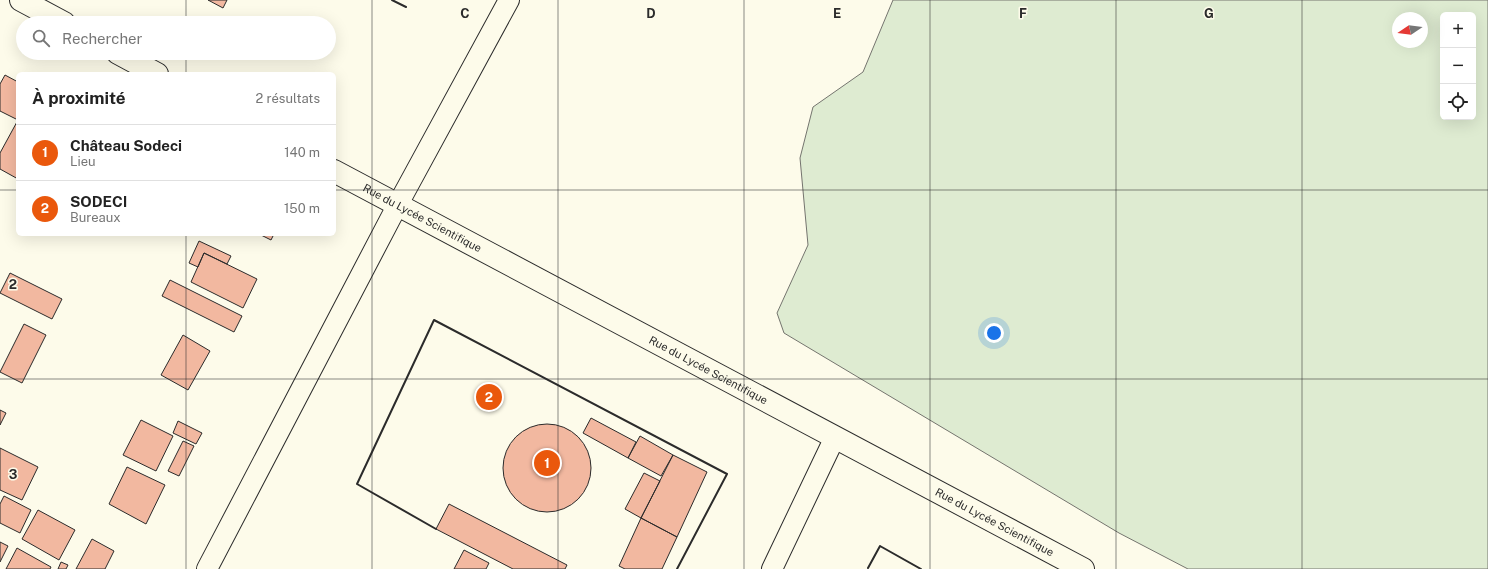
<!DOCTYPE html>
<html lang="fr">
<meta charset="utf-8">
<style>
body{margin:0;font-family:"Public Sans",sans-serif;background:#f2f2f2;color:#222}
.controls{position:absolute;right:12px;top:12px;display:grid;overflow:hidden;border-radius:6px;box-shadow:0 4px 16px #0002}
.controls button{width:36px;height:36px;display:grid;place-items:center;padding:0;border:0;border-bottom:1px solid #e0e0e0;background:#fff;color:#222;font:20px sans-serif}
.compass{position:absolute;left:1392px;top:12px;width:36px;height:36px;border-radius:50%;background:#fff;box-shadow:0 4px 16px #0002;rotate:257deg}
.you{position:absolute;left:994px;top:333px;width:14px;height:14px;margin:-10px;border:3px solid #fff;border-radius:50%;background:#1a73e8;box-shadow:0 0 0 6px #1a73e833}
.badge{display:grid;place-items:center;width:26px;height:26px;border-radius:50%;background:#ea580c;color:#fff;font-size:13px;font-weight:700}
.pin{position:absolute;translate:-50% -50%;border:2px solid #fff;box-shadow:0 1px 4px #0006}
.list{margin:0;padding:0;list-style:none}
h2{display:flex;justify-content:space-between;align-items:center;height:52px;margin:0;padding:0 16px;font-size:17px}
h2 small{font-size:13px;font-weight:400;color:#767676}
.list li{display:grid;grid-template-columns:26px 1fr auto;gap:12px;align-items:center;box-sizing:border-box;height:56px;padding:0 16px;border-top:1px solid #e0e0e0}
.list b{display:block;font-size:15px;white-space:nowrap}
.list p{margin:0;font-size:13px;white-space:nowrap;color:#767676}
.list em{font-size:13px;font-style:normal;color:#767676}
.icon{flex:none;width:22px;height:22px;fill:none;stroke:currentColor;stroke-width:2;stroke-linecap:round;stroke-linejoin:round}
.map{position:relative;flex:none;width:1488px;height:569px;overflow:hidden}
.search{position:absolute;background:#fff;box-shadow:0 4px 16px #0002;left:16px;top:16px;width:320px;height:44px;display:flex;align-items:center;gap:10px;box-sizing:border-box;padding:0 14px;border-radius:22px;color:#767676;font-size:15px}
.panel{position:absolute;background:#fff;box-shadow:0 4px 16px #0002;left:16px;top:72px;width:320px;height:164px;border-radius:6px}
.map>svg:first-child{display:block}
.green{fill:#deebd1;stroke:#74746e;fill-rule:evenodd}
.building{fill:#f2b8a0;stroke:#2b2b2b}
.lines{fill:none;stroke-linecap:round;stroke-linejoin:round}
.street-casing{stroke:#2b2b2b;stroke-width:22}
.secondary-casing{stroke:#2b2b2b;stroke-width:24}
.street{stroke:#fdfbea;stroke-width:20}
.secondary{stroke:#fdfbea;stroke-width:22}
.wall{stroke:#2b2b2b;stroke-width:2}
.grid{fill:none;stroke:#2b2b2b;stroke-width:1;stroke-opacity:0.55}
.labels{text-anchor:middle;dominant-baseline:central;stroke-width:3;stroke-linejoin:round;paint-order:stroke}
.street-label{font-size:11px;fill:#2b2b2b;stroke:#fdfbea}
.grid-label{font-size:13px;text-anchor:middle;font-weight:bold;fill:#2b2b2b;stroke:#fdfbea;stroke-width:3;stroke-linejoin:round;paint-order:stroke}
</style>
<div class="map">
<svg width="1488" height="569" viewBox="0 0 1488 569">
<rect width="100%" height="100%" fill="#fdfbea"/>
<path class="green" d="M893,0H1488V569H1188L1119,533L784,333L777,313L808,245L800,158L813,107L863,72ZM1443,15H1473V117H1443ZM1398,18H1422V42H1398Z"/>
<path class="building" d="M208,0H227L223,8Z
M5,75L18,82V120L0,111V84Z
M18,120V179L0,169V153Z
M259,234H274L271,240Z
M199,241L231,256L227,264L204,253L198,267L189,263Z
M204,253L257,279L243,308L191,282Z
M10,273L62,299L52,319L0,293Z
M170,280L242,316L234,332L162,296Z
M24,324L46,335L22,383L0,372Z
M183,335L210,351L188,390L161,375Z
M0,410L6,413L0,425Z
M591,418L636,442L628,458L583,433Z
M141,420L173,436L156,471L123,455Z
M178,421L202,433L196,444L173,433Z
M503 468a44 44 0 1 1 88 0a44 44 0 1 1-88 0Z
M640,436L673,455L661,476L628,458Z
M183,441L194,446L179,476L168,471Z
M0,448L38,467L22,500L0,490Z
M673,455L707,472L677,537L641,518Z
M127,467L165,485L146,524L109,504Z
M644,473L660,481L641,518L625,509Z
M4,496L31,510L20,533L0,523V504Z
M449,504L567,565L565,569H513L436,529Z
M38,510L75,530L59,560L22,539Z
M641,518L677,537L662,569H625L619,566Z
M92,539L114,551L105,569H76Z
M0,542L8,546L0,562Z
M17,548L51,567L50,569H6Z
M464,550L489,563L486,569H454Z
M61,562L68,565L66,569H58Z"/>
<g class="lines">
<defs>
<path id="street" d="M207,569L397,206L509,0
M772,569L835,437"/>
<g id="secondary">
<path d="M21,0L64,23"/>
<path d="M118,53L157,74"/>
<path id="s1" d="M334,171L1083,569"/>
</g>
</defs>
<use href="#street" class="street-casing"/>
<use href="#secondary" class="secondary-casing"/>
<use href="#street" class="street"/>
<use href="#secondary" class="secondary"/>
<path class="wall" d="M392,0L406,7
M436,529L357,484L434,320L727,474L677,569
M868,568L880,546L921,569"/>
</g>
<path class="grid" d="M186,0V23M372,0V569M558,0V569M744,0V569M930,0V569M1116,0V569M1302,0V569M186,53V74M0,190H18M334,190H1488M186,234V569M0,379H1488"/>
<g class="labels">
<g class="street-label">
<text stroke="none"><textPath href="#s1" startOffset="100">Rue du Lycée Scientifique</textPath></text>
<text stroke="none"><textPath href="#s1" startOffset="424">Rue du Lycée Scientifique</textPath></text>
<text stroke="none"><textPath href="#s1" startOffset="748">Rue du Lycée Scientifique</textPath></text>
</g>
</g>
<g class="grid-label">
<text x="465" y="18">C</text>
<text x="651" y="18">D</text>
<text x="837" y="18">E</text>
<text x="1023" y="18">F</text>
<text x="1209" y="18">G</text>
<text x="13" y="289">2</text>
<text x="13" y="479">3</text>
</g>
</svg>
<div class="controls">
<button>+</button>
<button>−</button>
<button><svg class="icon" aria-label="locate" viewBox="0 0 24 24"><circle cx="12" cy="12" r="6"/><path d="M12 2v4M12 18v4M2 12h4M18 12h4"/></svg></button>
</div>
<svg class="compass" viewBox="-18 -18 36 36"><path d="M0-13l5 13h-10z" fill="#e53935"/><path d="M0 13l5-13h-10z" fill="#767676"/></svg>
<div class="you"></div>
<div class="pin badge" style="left:547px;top:463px">1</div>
<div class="pin badge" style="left:489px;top:397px">2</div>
<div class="search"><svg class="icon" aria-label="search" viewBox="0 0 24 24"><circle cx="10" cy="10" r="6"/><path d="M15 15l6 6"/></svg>Rechercher</div>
<section class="panel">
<h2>À proximité<small>2 résultats</small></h2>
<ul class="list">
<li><span class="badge">1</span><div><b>Château Sodeci</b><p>Lieu</p></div><em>140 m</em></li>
<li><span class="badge">2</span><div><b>SODECI</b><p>Bureaux</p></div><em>150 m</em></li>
</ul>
</section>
</div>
